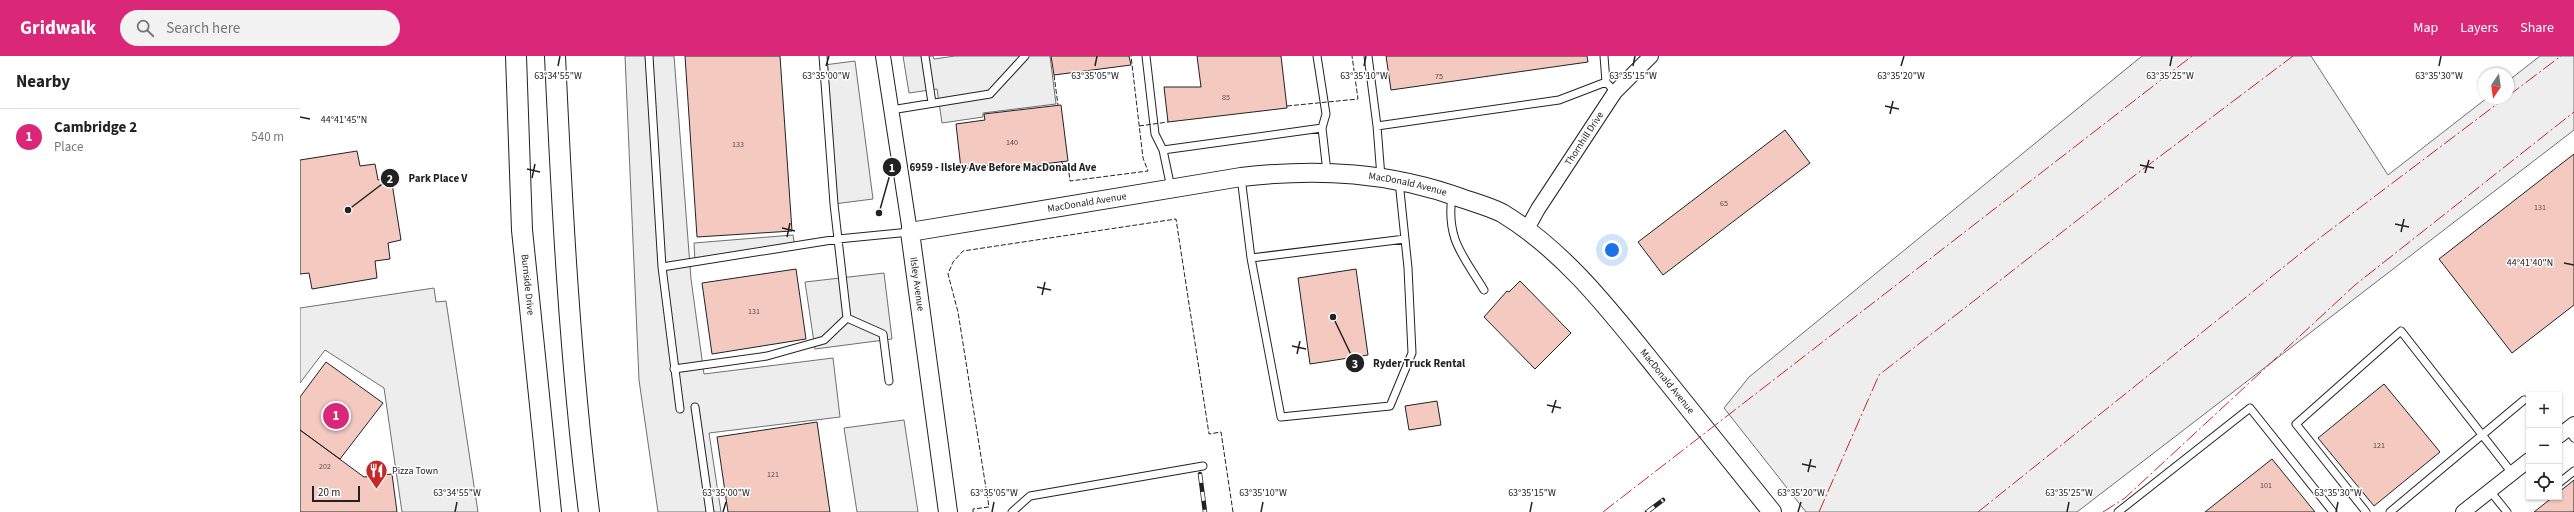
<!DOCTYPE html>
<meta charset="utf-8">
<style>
body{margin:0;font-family:"Source Sans 3",sans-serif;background:#f2f2f2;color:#222}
.controls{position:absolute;right:12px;bottom:12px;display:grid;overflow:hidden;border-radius:0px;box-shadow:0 1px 3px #0004}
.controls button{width:36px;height:36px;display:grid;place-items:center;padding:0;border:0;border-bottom:1px solid #e0e0e0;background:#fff;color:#222;font:20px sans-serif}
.compass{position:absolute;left:2178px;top:12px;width:36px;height:36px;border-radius:50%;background:#fff;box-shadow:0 1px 3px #0004;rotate:193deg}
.scale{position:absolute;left:12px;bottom:10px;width:48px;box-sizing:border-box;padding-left:4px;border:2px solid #222;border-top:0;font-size:11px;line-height:14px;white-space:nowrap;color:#222;-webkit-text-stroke:3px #fff;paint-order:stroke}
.you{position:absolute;left:1312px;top:194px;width:14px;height:14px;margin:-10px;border:3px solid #fff;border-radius:50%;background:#1a73e8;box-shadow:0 0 0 6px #1a73e833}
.badge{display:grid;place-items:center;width:26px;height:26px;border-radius:50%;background:#db2777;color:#fff;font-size:13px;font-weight:700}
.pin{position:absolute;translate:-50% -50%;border:2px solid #fff;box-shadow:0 1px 4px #0006}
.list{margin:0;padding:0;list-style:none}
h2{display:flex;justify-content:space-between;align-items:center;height:52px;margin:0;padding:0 16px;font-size:17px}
h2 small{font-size:13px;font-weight:400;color:#767676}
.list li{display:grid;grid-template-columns:26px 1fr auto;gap:12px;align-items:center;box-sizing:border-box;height:56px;padding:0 16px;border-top:1px solid #e0e0e0}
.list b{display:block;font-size:15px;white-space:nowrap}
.list p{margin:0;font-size:13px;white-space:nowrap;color:#767676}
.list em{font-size:13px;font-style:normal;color:#767676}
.icon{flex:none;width:22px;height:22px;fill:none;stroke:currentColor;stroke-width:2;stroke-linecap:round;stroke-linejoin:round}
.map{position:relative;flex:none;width:2274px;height:456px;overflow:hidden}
header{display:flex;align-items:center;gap:24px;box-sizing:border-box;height:56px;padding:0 20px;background:#db2777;color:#fff}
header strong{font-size:19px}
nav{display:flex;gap:22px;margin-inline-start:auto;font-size:14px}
.search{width:280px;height:36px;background:#f2f2f2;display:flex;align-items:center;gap:10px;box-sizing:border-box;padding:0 14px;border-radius:22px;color:#767676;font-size:15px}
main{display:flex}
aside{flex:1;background:#fff}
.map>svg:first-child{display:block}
.green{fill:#eee;stroke:#6f6f6f}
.parking{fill:#ededed;stroke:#6f6f6f}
.building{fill:#f3c9c0;stroke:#222}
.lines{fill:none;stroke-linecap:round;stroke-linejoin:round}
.service-casing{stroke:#222;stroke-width:9}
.minor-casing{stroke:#222;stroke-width:16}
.tertiary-casing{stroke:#222;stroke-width:20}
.secondary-casing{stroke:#222;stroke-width:22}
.service{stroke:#fff;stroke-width:7}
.minor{stroke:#fff;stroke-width:14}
.tertiary{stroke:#fff;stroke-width:18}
.secondary{stroke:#fff;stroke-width:20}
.rail-casing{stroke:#222;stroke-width:4.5}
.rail{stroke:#fff;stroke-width:3;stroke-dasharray:9;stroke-linecap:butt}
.fence{stroke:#222;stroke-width:1;stroke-dasharray:5 2;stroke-linecap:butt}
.power{stroke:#c62828;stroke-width:1;stroke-dasharray:14 3 2 3;stroke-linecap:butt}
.ticks{fill:none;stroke:#222;stroke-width:1.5}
.labels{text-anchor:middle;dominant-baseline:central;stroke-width:3;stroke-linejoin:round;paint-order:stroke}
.number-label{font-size:8px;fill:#564c4a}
.street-label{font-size:10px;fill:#222;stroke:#fff}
.poi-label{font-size:10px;fill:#222;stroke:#fff;text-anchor:start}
.ticks-label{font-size:10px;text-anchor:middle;fill:#222;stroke:#fff;stroke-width:3;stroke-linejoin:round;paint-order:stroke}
.leader{fill:none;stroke:#222;stroke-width:1.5}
.callout-dot{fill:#222;stroke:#fff;stroke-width:1.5}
.mark-label{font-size:12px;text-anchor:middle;font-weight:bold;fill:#fff}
.callout-label{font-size:11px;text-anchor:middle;font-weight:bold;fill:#222;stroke:#fff;stroke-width:3;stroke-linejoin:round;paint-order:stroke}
</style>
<header>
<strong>Gridwalk</strong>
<div class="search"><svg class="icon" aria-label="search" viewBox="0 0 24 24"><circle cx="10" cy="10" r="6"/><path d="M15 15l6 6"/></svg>Search here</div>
<nav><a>Map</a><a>Layers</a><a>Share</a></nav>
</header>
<main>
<aside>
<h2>Nearby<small></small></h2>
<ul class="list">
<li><span class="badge">1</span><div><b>Cambridge 2</b><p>Place</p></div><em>540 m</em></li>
</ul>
</aside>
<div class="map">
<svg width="2274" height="456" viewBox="0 0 2274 456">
<rect width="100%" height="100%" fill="#fff"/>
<path class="green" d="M1842,0H2011L2088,119L2187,42H2208V25L2240,0H2274V74L1777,456H1506L1424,352L1449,321Z"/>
<path class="parking" d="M325,0H374L391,223L404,318L533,302L540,361L409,377L421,456H358L339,324Z
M603,0H633L634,3L655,0H750L756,48L683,57V61L642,67L637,33L609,37Z
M555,5L573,143L534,148L524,9Z
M493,179L495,191L395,206L394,187Z
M584,217L592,283L515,293L505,226Z
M134,232L136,246L146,245L178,456H102L84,332L25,294L0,327V252Z
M604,364L618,456H557L544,372Z"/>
<path class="building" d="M385,0H480L492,175L397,181Z
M751,0H829L831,9L754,19Z
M897,0H981L987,52L868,66L864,31H901Z
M1086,0H1287L1288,6L1091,34Z
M761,49L768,105L691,114V109L661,113L656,68L685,64L684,58Z
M1485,74L1510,107L1363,219L1338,186Z
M57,95L60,110L75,108L78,124L91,121L101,184L88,187L90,203L75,205L77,222L12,233L9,217L0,218V104Z
M2274,98V249L2212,297L2139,203Z
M496,213L506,283L412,298L402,227Z
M1056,213L1068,299L1010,308L998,222Z
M1220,225L1271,277L1235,313L1184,261L1207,235L1209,236Z
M26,306L83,347L40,403L0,374V341Z
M2084,328L2140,396L2074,450L2018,382Z
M1137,345L1141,369L1109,374L1105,350Z
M517,366L530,456H428L417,381Z
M0,374L64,421L92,418L97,456H0Z
M1972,403L2015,456H1905Z
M2274,424V456H2234L2253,441H2259V436Z"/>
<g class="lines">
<defs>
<path id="service" d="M349,0L362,211L380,353
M523,0L534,148L547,262L583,278L589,325
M625,0L632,47
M846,0L855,78L863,94
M1017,0L1026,58L1022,72
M1068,0L1077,70
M1304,0L1306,26
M591,54L690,38L725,0
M941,121L951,202L981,361L1090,350L1112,297L1108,212L1099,125
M1081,121L1077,70L1259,44L1306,26L1315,36
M871,132L863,94L1022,72L1027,116
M1152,139C1146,183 1162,198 1184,234
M951,202L1105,183
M362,211L538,183L610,176
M374,313L467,300L524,284L547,262
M395,351L410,456
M2267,373L2274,382
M2259,427L2274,415
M2190,435L2207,456
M712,456L730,440L903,410
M1818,456L1950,352L2033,456
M2066,456L1996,368L2101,275L2212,417
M2090,456L2224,344"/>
<g id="minor">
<path d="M583,0L610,176"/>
<path id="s1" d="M1227,173L1238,153L1315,36L1351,0"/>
<path d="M2259,380L2274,368"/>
<path d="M2163,456L2229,404"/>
</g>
<g id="tertiary">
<path id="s2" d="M648,456L610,176L941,121C1019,112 1090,116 1164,143C1176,147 1190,151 1202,157C1265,195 1312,257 1358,314C1396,361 1434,409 1472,456"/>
</g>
<g id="secondary">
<path id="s3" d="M216,0L222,174L251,456"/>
<path d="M255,0C262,153 270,304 289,456"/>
</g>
</defs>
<use href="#service" class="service-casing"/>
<use href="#minor" class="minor-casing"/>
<use href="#tertiary" class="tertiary-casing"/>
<use href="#secondary" class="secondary-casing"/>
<use href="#service" class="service"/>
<use href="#minor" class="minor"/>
<use href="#tertiary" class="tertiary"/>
<use href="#secondary" class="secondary"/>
<defs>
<path id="rail" d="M900,418L905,456
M1347,456L1363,444"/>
</defs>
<use href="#rail" class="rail-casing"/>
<use href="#rail" class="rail"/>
<path class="fence" d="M754,19L758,49
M987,50L1058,43L1052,0
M839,70L868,66
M761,105L769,117L770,125L848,115L843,102L831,0
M673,456V453L689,451L658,256L648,218L653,206L663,195L876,163L909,378L921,376L933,456"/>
<path class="power" d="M2208,40L2261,0
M1303,456L1892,0
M1519,456L1579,319L1830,123L1993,0
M1678,456L2021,181L2205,42
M1803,456L1825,442L2055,229L2274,56"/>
</g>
<path class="ticks" d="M258,10L260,0M526,10L529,0M795,10L797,0M1064,10L1066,0M1333,10L1335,0M1601,10L1604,0M1870,10L1872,0M2139,10L2141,0M1585,50L1599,53M1590,58L1593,45M0,61L10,63M1840,109L1854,112M227,113L240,116M1845,117L1849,104M232,122L235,108M2095,168L2109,171M482,172L495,175M2101,176L2104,163M487,181L490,167M2264,207L2274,209M737,231L751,234M742,239L745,226M992,290L1006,293M997,298L1000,285M1247,349L1261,352M1252,357L1256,344M1502,408L1516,411M1508,416L1511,403M155,456L157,446M423,456L426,446M692,456L694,446M961,456L963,446M1230,456L1232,446M1498,456L1501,446M1767,456L1769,446M2036,456L2038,446"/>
<defs>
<symbol id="restaurant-pin" viewBox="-11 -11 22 30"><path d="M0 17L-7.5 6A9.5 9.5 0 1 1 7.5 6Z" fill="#c62828" stroke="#fff"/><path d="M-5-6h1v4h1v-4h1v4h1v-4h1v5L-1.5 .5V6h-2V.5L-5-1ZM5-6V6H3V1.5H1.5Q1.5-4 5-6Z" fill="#fff"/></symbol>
</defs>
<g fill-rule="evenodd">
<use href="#restaurant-pin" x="64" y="402" width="25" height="34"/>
</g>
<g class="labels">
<g class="number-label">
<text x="1139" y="20">75</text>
<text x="926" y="41">85</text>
<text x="712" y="86">140</text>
<text x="438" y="88">133</text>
<text x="1424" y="147">65</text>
<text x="2240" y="151">131</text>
<text x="454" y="255">131</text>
<text x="2079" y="389">121</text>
<text x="25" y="410">202</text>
<text x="473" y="418">121</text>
<text x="1966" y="429">101</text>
</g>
<g class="street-label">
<text stroke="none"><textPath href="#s1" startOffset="107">Thornhill Drive</textPath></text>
<text stroke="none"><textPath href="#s2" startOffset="786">MacDonald Avenue</textPath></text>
<text stroke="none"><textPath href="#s2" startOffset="462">MacDonald Avenue</textPath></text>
<text stroke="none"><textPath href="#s3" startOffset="229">Burnside Drive</textPath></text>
<text transform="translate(617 228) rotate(82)">Ilsley Avenue</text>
<text stroke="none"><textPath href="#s2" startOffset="1122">MacDonald Avenue</textPath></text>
</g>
<g class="poi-label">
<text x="92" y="415">Pizza Town</text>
</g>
</g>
<g class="ticks-label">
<text x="258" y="23">63°34'55"W</text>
<text x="526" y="23">63°35'00"W</text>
<text x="795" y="23">63°35'05"W</text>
<text x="1064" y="23">63°35'10"W</text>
<text x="1333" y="23">63°35'15"W</text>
<text x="1601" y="23">63°35'20"W</text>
<text x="1870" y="23">63°35'25"W</text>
<text x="2139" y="23">63°35'30"W</text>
<text x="44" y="67">44°41'45"N</text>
<text x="2230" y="210">44°41'40"N</text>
<text x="157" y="440">63°34'55"W</text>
<text x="426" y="440">63°35'00"W</text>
<text x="694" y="440">63°35'05"W</text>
<text x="963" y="440">63°35'10"W</text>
<text x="1232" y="440">63°35'15"W</text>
<text x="1501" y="440">63°35'20"W</text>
<text x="1769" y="440">63°35'25"W</text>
<text x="2038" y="440">63°35'30"W</text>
</g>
<path class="leader" d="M579 157L592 111M48 154L90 122M1033 261L1055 307"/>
<g class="callout-dot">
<circle cx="579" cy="157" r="4"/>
<circle cx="48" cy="154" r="4"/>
<circle cx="1033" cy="261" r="4"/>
<circle cx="592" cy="111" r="10"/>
<circle cx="90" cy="122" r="10"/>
<circle cx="1055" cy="307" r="10"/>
</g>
<g class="mark-label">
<text x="592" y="116">1</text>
<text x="90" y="127">2</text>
<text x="1055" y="312">3</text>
</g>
<g class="callout-label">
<text x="703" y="115">6959 - Ilsley Ave Before MacDonald Ave</text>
<text x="138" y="126">Park Place V</text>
<text x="1119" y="311">Ryder Truck Rental</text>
</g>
</svg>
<div class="controls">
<button>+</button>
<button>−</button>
<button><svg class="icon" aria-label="locate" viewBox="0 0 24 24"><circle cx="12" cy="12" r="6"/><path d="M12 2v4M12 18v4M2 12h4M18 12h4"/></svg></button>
</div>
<svg class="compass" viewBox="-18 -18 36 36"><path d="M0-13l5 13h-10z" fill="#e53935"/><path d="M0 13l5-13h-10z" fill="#767676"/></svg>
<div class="scale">20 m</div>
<div class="you"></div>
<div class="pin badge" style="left:36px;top:360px">1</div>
</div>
</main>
